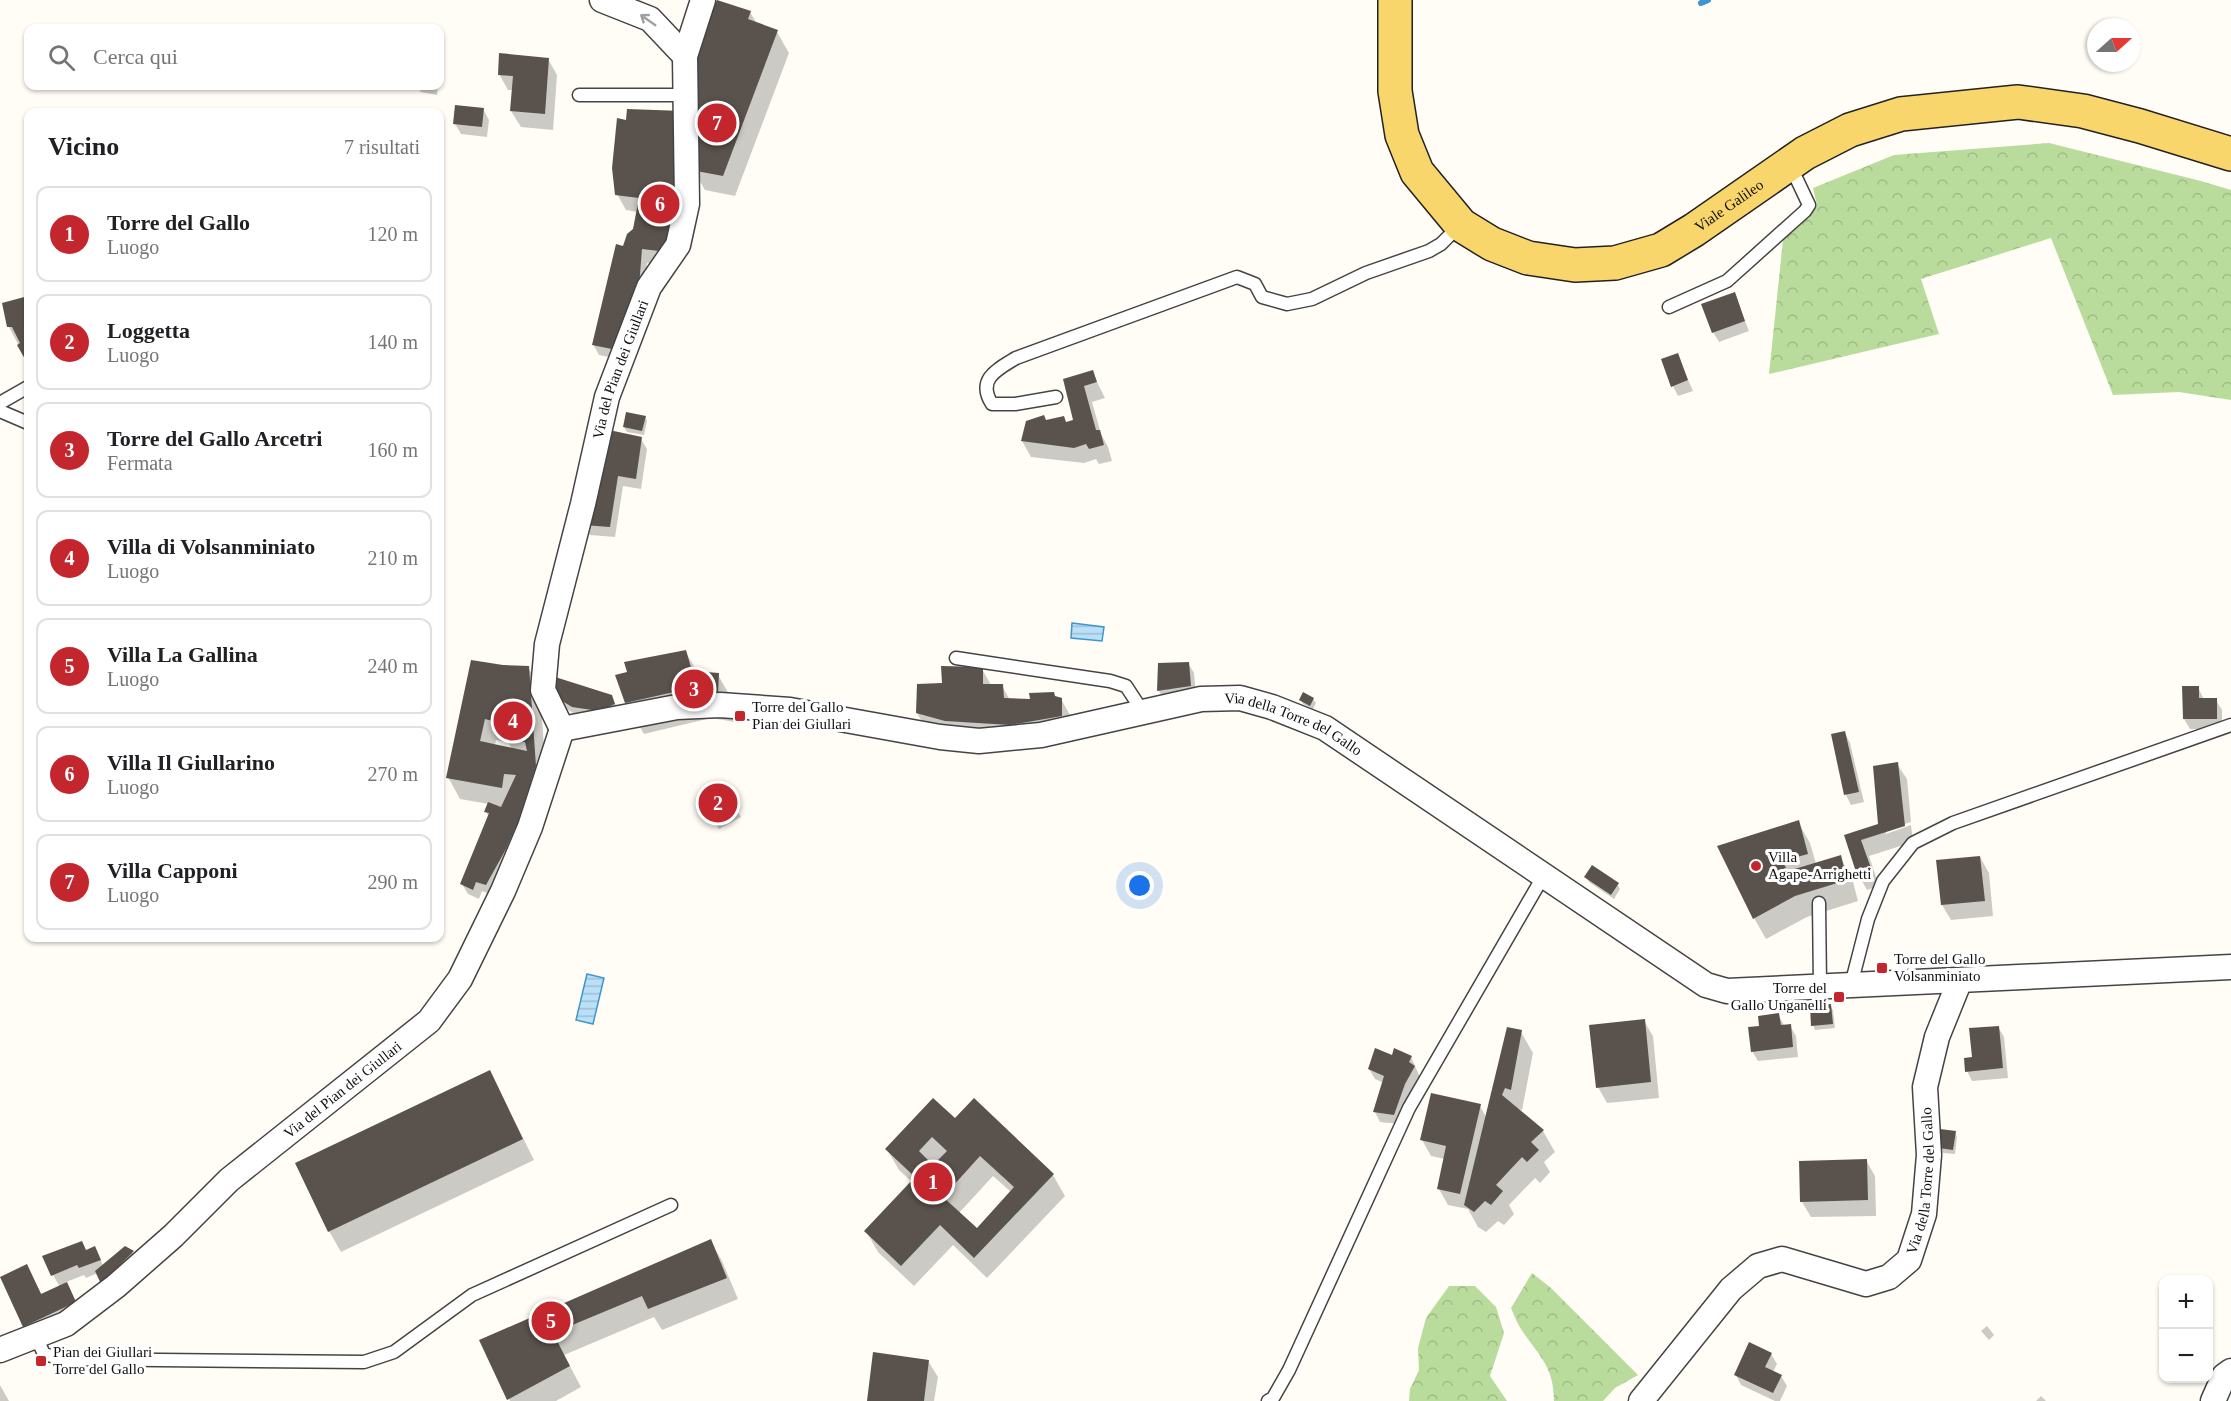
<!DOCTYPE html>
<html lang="it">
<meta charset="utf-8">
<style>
body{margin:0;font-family:"Times New Roman",serif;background:#f2f2f2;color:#202124}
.controls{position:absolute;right:18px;bottom:18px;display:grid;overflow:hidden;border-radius:12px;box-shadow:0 2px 4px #0004}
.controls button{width:54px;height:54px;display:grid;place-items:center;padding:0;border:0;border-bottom:2px solid #e0e0e0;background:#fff;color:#202124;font:30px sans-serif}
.compass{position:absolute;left:2087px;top:18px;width:54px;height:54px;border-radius:50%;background:#fff;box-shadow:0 2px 4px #0004;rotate:69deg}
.you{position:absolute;left:1140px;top:886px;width:21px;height:21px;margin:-15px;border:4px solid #fff;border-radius:50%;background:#1a73e8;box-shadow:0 0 0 9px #1a73e833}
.badge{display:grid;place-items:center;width:39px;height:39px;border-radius:50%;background:#c4262e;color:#fff;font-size:20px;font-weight:700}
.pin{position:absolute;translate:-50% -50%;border:3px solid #fff;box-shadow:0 2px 6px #0006}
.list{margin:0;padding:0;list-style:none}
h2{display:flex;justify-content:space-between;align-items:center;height:78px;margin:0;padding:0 24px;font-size:26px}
h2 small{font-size:20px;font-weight:400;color:#757577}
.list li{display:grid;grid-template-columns:39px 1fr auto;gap:18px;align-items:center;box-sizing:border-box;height:96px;margin:0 12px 12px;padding:0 12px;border:2px solid #e0e0e0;border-radius:12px}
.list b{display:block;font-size:22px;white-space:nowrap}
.list p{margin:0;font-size:20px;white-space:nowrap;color:#757577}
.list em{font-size:20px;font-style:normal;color:#757577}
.icon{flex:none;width:33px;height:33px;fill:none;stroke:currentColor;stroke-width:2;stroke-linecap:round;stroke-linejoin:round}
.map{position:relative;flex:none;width:2231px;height:1401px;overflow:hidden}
.search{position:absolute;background:#fff;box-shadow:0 2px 4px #0004;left:24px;top:24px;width:420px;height:66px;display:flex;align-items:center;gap:15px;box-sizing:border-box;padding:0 21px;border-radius:12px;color:#757577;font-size:22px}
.panel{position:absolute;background:#fff;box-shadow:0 2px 4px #0004;left:24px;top:108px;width:420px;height:834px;border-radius:12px}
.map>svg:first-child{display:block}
.forest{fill:url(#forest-crowns)}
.water{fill:url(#water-rules);stroke:#3f96cf;stroke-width:1.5}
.shadow{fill:#0003;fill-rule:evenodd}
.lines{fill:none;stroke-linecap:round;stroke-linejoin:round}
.stream{stroke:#3f96cf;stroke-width:6}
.building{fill:#5a524d;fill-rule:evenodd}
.service-casing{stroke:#444;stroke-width:15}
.minor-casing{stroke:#444;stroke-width:27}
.primary-casing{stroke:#222;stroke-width:36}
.service{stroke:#fff;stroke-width:12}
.minor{stroke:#fff;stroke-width:24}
.primary{stroke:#f9d66b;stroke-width:33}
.oneway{stroke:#a0a0a0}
.poi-dot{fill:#c4262e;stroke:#fff;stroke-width:2}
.labels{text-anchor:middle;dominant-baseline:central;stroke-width:6;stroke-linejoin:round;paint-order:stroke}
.street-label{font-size:15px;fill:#111;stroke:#fff}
.poi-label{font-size:15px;fill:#111;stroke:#fff;text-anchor:start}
</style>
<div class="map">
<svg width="2231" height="1401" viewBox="0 0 2231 1401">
<defs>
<pattern id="forest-crowns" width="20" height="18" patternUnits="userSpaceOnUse" patternTransform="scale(1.5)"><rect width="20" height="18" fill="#b9dc9c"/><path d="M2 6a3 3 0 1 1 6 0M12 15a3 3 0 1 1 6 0" fill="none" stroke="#9ebc85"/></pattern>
<pattern id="water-rules" width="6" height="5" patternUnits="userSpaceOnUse" patternTransform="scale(1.5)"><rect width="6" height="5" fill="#b9e0f7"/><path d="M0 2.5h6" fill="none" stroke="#9ebfd3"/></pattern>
</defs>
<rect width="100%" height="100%" fill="#fffdf5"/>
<path class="forest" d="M2049,143L2201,181L2231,190V400L2179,392L2113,395L2051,238L1921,279L1939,334L1769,374L1783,240L1817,205L1813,188L1894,155Z
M1532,1273L1551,1288L1638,1375L1615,1388L1603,1401H1554C1554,1366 1539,1356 1521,1329C1517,1323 1514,1315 1511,1308Z
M1449,1286H1475L1496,1307L1504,1333L1490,1376L1507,1401H1409L1410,1389L1419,1370L1418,1348L1426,1318Z"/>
<path class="water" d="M1072,623L1104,627L1102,641L1071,638Z
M587,974L604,978L593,1024L576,1020Z"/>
<path class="shadow" d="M750,12L757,24L777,32L789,53L735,196L705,190L691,166L677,267L647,263L644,298L623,360L599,355L593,344L624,247L635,229L638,212L626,210L617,194L627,122L682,113Z
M440,46L443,52L440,77Z
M548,59L557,75L553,130L521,127L511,111L513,90H508L499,74Z
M417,86H438L437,95L421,92Z
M483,109L489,120L487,137L461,134L455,124Z
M1734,294L1749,331L1719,342L1713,332Z
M28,298V363L9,327L20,301Z
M1677,355L1693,391L1678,396L1673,386Z
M1092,372L1105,398L1092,402L1101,434L1108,447L1112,461L1099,464L1096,459L1084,463L1031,457L1022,441L1046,422L1066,424L1075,421L1064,380Z
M645,417L647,421L644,435L627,432L624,427Z
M641,439L647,449L641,489L623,486L615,537L590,535L584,525Z
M685,651L698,673L718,675L736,706L735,722L711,718L644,734L626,703L617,676Z
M1188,663L1194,673L1196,696L1165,701L1159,691V664Z
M503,667H528L540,688L545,763L492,895L482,891L479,899L468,894L462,884L489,817L486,812L489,804L460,799L448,777ZM496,740L508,742L512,749L495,745Z
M982,669L991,685L1002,686L1010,700L1061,699L1070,715L1071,732L926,729L917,713L944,684Z
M552,684L611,697L617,707L579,717L567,709Z
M2198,687L2204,700H2216L2222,710V729H2190L2184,719Z
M1313,699L1316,703L1313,709L1303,704L1301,700Z
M1845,733L1850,743L1864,802L1851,805L1846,795Z
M1897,764L1907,779L1911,822L1886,830V834L1911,825L1913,842L1869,856L1879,886L1867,890L1858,874L1846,836L1880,825Z
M724,788L741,817L719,829L702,801Z
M1798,822L1810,843L1816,864L1840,857L1852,878L1858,901L1807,917L1766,939L1754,918Z
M1980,857L1989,873L1993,916L1951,920L1942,905Z
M1586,877L1617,884L1620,889L1614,899L1589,882Z
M1830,1006L1833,1010L1835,1028L1815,1030L1813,1025Z
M1778,1015L1784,1025L1790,1026L1796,1036L1798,1057L1758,1061L1752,1051Z
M1644,1021L1653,1036L1659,1098L1607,1103L1598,1087Z
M1998,1027L2004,1037L2008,1078L1972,1081L1967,1071L1973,1059Z
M1521,1032L1533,1053L1522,1110L1516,1109L1543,1131L1555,1152L1544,1162L1550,1172L1540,1183L1535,1178L1509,1205L1514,1214L1504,1225L1498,1221L1486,1232L1478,1227L1468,1209L1448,1205L1439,1189L1445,1159L1431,1156L1422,1140L1480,1106L1486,1117Z
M1393,1057H1411L1420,1077L1400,1124L1380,1122L1375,1112L1384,1083L1375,1079L1369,1069Z
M490,1072L534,1160L341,1252L329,1231Z
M955,1121L1053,1175L1065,1196L987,1278L953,1245L914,1286L878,1252L866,1231L912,1182L899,1170L887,1149ZM993,1176L1011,1192L977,1230L959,1213Z
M1955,1132L1957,1137L1955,1154L1943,1153L1940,1148Z
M1866,1160L1875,1176L1876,1216L1811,1217L1802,1202Z
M710,1240L722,1261L738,1299L662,1330L654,1317L564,1355L581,1387L556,1401H510L481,1341Z
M86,1251L100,1258L103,1266L132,1252L138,1263L108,1293L98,1273L86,1278L84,1275L66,1282L84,1318L34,1342L25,1326L27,1266L42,1295L60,1287L53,1275Z
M1987,1326L1994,1335L1989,1340L1981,1331Z
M1771,1354L1777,1364L1773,1372L1781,1376L1787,1386L1780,1401H1775L1741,1385L1736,1375Z
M928,1361L938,1377L934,1401H868Z
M0,1385L4,1392L9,1401H0Z
M2041,1396L2046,1401H2036Z"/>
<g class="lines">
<path class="stream" d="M1701,3L1708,0"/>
</g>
<path class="building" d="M717,0L751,11L748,19L778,30L723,176L691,170L693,77L709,6L714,7Z
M499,53L549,58L545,114L510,111L513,76L498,75Z
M455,105L484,108L482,127L453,124Z
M627,109L683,111L682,210L668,252L642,249L639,287L617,350L592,345L616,244L623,246L627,234L633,229L639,198L615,195L612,168L617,118L626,120Z
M1735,292L1745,321L1712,333L1701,304Z
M28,296V359L26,361L17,345L20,343L12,327H7L2,303Z
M1678,353L1688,380L1671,387L1661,359Z
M1093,370L1097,382L1084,386L1096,430H1100L1104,445L1089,449L1086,444L1074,448L1021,441L1026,421L1044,415L1046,420L1064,416L1066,422L1073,420L1063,379Z
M626,412L646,416L642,431L623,427Z
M609,430L642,437L636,479L618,476L610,527L583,525Z
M686,650L692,671L719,673L718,692L692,688L625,703L615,675L627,672L624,662Z
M471,660L503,665L529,666L536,766L518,822L506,849L486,885L476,882L473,890L460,884L489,813L484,812L488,802L501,807L516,775L504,774L502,788L446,778ZM485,719L504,724L506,741L525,742L527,751L480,741Z
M1189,662L1191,686L1157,691L1158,663Z
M941,666L983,667V684H1003L1004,698L1030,699L1029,693L1054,692L1055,696L1062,698V716L1010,725L945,721L916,713L917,684L942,683Z
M552,676L612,695L615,704L599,711L572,707L559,699L550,684Z
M2182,686H2199V698H2217V719H2183Z
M1303,692L1314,698L1310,706L1299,700Z
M1845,731L1859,792L1844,795L1831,734Z
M1898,762L1905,826L1861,840L1872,871L1857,875L1844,835L1878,824L1873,766Z
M725,786L736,806L712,820L700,800Z
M1799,820L1808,854L1782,861L1788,871L1841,855L1847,880L1795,896L1753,919L1717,846Z
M1980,856L1985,901L1941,905L1936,860Z
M1592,865L1619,883L1611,895L1584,877Z
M1831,1004L1833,1024L1811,1026L1810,1006Z
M1779,1013L1781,1025L1791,1024L1793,1047L1751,1052L1748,1027L1759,1026L1758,1016Z
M1645,1019L1651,1082L1596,1088L1589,1025Z
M1999,1026L2003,1068L1965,1072L1964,1058L1972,1057L1969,1028Z
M1507,1027L1522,1030L1511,1090L1505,1088L1502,1095L1544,1130L1531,1142L1539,1150L1527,1162L1522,1157L1496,1185L1503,1191L1491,1205L1485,1201L1474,1212L1464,1205Z
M1375,1048L1392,1055L1394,1048L1412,1056L1409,1062L1415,1066L1405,1084L1394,1115L1373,1112L1384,1076L1368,1069Z
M490,1070L523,1139L328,1232L295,1163Z
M1431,1093L1481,1104L1460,1194L1437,1189L1446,1146L1420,1140Z
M933,1098L955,1118L974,1098L1054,1174L974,1258L940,1225L901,1266L864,1231L915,1177L885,1149ZM932,1137L947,1151L933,1165L919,1151ZM980,1156L1014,1187L977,1228L943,1197Z
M1940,1129L1956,1131L1953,1150L1939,1148Z
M1867,1159L1868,1200L1800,1202L1799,1161Z
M711,1239L727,1278L648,1309L642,1296L553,1333L570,1366L507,1400L479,1340Z
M82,1241L86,1250L95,1246L101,1260L79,1268L77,1265L51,1276L42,1256Z
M125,1246L134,1251L101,1284L95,1271Z
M27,1264L41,1294L67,1282L76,1302L23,1327L0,1277Z
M1749,1342L1772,1353L1765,1367L1782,1375L1773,1393L1734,1375Z
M873,1352L929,1360L924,1401H867Z"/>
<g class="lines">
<defs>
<path id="service" d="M579,95H686
M1669,307L1727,281L1805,211L1809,205L1790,165
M1056,397L1015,404H992C976,379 998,369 1016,358L1237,277L1255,284L1262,297L1287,304L1312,299L1366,273L1429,251L1441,244L1460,225
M0,403L28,387
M0,411L28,423
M956,658L1110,681L1126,686L1143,712
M1819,903L1820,986
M1851,985L1868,919L1883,881L1913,843L1953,823L2231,725
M36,1337L44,1354L63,1359L364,1362L394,1352L472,1295L671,1205
M1268,1401L1273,1398L1289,1370L1409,1108L1544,875"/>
<g id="minor">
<path d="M602,0L650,19L685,56"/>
<path id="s1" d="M562,729L677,707L720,705L790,710L940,737L979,741L1041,735L1201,699L1240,698L1272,707L1325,728L1706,985L1727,991L2231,967"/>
<path id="s2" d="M562,729L543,690L547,644L583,504L607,397L649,287L678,245L687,204L685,56L703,0"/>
<path id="s3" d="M0,1350L66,1324L116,1286L173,1236L229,1180L429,1021L460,979L503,891L530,827L562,729"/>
<path id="s4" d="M1641,1401L1731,1289L1758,1266L1782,1259L1866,1284L1889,1277L1909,1260L1924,1214L1929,1155L1925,1087L1937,1037L1960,980"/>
<path d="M2213,1401L2224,1376L2231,1371"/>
</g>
<g id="primary">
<path id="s5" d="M1395,0V91L1402,135L1417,172L1461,225L1492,244L1528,258L1575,265L1615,263L1661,250L1694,230L1805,153L1850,130L1901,114L2018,102L2083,111L2140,126L2231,154"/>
</g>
</defs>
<use href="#service" class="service-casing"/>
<use href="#minor" class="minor-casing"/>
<use href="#primary" class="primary-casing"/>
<use href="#service" class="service"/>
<use href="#minor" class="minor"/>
<use href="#primary" class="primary"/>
</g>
<defs><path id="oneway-shaft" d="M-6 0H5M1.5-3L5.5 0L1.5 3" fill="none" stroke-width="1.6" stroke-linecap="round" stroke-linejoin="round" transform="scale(1.5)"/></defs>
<use class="oneway" href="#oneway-shaft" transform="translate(648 20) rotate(-145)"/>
<g class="poi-dot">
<rect x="734" y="710" width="12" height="12" rx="3"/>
<circle cx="1756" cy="866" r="6"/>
<rect x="1876" y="962" width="12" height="12" rx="3"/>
<rect x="1833" y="991" width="12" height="12" rx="3"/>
<rect x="35" y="1355" width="12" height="12" rx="3"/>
</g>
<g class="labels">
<g class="street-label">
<text stroke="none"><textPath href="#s5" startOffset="536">Viale Galileo</textPath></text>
<text stroke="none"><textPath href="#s2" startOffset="374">Via del Pian dei Giullari</textPath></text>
<text stroke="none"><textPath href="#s1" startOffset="746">Via della Torre del Gallo</textPath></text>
<text stroke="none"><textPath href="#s3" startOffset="434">Via del Pian dei Giullari</textPath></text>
<text stroke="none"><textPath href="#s4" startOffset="423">Via della Torre del Gallo</textPath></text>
</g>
<g class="poi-label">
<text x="752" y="707">Torre del Gallo<tspan x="752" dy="17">Pian dei Giullari</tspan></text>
<text x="1768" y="857">Villa<tspan x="1768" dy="17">Agape-Arrighetti</tspan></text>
<text x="1894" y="959">Torre del Gallo<tspan x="1894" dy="17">Volsanminiato</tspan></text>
<text x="1827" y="988" text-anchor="end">Torre del<tspan x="1827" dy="17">Gallo Unganelli</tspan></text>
<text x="53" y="1352">Pian dei Giullari<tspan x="53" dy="17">Torre del Gallo</tspan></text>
</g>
</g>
</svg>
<div class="controls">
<button>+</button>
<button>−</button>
</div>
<svg class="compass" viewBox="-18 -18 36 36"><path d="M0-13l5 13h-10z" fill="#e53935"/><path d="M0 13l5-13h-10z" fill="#757577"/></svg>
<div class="you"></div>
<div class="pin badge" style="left:933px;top:1182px">1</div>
<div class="pin badge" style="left:718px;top:803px">2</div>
<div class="pin badge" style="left:694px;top:689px">3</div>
<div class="pin badge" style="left:513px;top:721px">4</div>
<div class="pin badge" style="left:551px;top:1321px">5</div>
<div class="pin badge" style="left:660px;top:204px">6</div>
<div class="pin badge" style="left:717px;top:123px">7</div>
<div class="search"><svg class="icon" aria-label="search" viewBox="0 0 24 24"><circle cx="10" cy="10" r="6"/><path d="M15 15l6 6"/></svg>Cerca qui</div>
<section class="panel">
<h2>Vicino<small>7 risultati</small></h2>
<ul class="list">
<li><span class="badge">1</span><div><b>Torre del Gallo</b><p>Luogo</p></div><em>120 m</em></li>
<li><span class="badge">2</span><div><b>Loggetta</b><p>Luogo</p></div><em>140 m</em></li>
<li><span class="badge">3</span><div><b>Torre del Gallo Arcetri</b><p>Fermata</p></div><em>160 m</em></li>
<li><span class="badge">4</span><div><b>Villa di Volsanminiato</b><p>Luogo</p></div><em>210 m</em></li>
<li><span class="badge">5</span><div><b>Villa La Gallina</b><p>Luogo</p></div><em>240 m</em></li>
<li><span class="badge">6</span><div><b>Villa Il Giullarino</b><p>Luogo</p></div><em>270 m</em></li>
<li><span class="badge">7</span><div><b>Villa Capponi</b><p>Luogo</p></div><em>290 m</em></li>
</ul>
</section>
</div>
